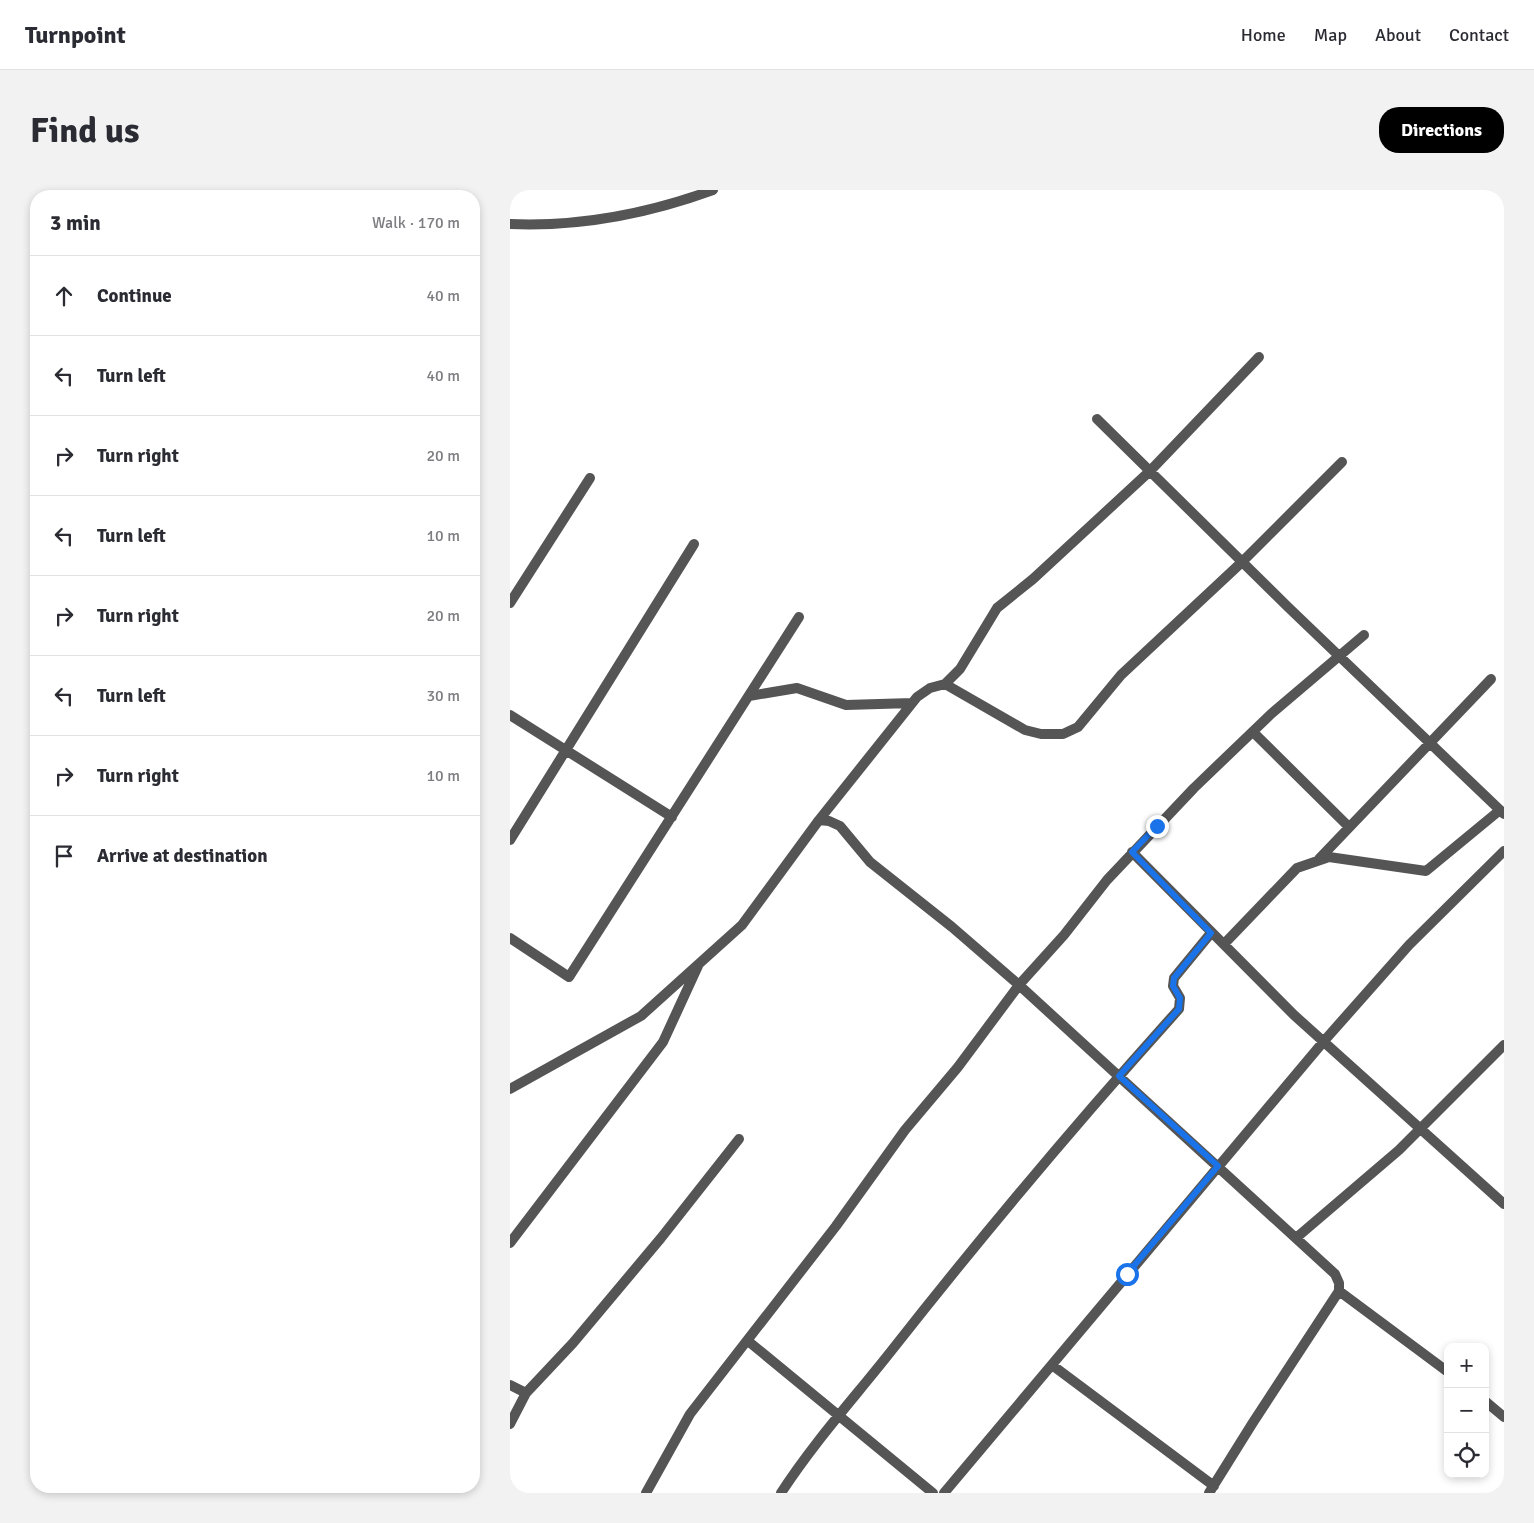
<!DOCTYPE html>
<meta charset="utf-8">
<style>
body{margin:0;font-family:Signika,sans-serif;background:#f2f2f3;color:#2b2b33}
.controls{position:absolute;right:15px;bottom:15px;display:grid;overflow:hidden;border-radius:10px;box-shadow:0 2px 8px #0003}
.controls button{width:45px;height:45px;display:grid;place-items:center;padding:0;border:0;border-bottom:1px solid #e1e1e2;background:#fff;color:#2b2b33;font:25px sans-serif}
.stop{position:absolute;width:15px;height:15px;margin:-11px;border:4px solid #1a73e8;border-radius:50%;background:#fff}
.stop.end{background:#1a73e8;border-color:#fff;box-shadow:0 1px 5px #0008}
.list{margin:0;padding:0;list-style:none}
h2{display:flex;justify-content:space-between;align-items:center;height:65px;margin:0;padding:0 20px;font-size:21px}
h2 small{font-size:16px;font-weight:400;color:#7c7c81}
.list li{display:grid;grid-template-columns:32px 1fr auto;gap:15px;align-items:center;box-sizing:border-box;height:80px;padding:0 20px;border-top:1px solid #e1e1e2}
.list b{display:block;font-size:19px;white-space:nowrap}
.list em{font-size:16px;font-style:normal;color:#7c7c81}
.icon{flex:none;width:28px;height:28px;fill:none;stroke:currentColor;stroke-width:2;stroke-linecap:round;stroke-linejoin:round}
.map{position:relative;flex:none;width:994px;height:1303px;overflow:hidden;border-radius:20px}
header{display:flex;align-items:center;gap:30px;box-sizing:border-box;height:70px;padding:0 25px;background:#fff;border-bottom:1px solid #e1e1e2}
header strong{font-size:24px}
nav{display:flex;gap:28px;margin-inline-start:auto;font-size:18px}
.intro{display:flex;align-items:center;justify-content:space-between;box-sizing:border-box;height:120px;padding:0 30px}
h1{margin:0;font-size:35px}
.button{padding:12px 22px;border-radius:20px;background:#000;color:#fff;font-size:18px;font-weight:700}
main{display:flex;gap:30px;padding:0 30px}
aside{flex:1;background:#fff;border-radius:20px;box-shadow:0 2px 8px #0003}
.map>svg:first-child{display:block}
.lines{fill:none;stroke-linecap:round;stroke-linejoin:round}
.street{stroke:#555;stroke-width:10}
.route{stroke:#1a73e8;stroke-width:6}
</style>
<header>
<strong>Turnpoint</strong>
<nav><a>Home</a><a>Map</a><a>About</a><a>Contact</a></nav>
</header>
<div class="intro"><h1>Find us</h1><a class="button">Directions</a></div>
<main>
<aside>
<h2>3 min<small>Walk · 170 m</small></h2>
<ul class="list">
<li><svg class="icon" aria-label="ahead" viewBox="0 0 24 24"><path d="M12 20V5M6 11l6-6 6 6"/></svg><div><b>Continue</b></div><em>40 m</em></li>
<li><svg class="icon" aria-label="left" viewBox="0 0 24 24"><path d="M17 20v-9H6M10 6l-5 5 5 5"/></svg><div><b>Turn left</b></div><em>40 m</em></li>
<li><svg class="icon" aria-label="right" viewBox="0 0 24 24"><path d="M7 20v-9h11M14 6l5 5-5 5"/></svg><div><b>Turn right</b></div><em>20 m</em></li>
<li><svg class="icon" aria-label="left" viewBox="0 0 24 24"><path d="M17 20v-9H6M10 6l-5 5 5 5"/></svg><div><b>Turn left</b></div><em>10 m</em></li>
<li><svg class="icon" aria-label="right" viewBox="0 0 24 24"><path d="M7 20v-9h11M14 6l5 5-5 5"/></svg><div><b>Turn right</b></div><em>20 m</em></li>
<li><svg class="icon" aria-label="left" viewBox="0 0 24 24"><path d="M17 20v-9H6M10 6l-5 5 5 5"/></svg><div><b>Turn left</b></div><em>30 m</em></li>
<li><svg class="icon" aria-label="right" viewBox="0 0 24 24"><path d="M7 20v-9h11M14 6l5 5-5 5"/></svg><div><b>Turn right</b></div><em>10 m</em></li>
<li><svg class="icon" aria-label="arrive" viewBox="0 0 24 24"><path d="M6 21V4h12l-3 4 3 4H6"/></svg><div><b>Arrive at destination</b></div></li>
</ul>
</aside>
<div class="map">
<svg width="994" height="1303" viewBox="0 0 994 1303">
<rect width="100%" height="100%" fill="#fff"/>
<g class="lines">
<path class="street" d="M0,34C70,37 137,24 203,0
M587,229L779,418L994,624
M0,413L80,288
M435,494L515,540L531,544H553L568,537L611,485L732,372L832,272
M239,506L287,498L336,515L402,513
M0,525L162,627
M743,542L839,637
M309,630L407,507L420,498L435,494L450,479L487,418L523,389L640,281L749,167
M0,650L184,354
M622,662L784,825L994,1014
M809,669L981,489
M0,748L59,787L289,427
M715,753L787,678L819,667L916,681L990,620
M0,899L131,826L232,735L309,630L319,631L330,636L360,672L442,737L509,795L825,1084L829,1093V1101L742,1234L699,1303
M786,1048L889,960L994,855
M0,1053L153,852L188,776
M829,1101L938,1182
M238,1151L423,1303
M542,1175L704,1296
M0,1195L16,1203
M975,1211L994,1227
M0,1234L16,1203L63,1153L151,1048L229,949
M136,1303L180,1224L326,1036L395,940L448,877L509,795L554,745L597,690L684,598L761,524L854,445
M271,1303C304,1252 345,1207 382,1160C474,1043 570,929 669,819L670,808L663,796L664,788L701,743
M434,1303L814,851L899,755L994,661"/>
</g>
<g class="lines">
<path class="route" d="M617,1084L708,976L609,886L669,819L670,808L663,796L664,788L701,743L622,662L647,636"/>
</g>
</svg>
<div class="controls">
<button>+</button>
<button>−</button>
<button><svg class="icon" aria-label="locate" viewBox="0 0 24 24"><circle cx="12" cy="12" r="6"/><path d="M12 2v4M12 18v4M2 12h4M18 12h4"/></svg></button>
</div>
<div class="stop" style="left:617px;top:1084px"></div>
<div class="stop end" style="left:647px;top:636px"></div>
</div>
</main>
